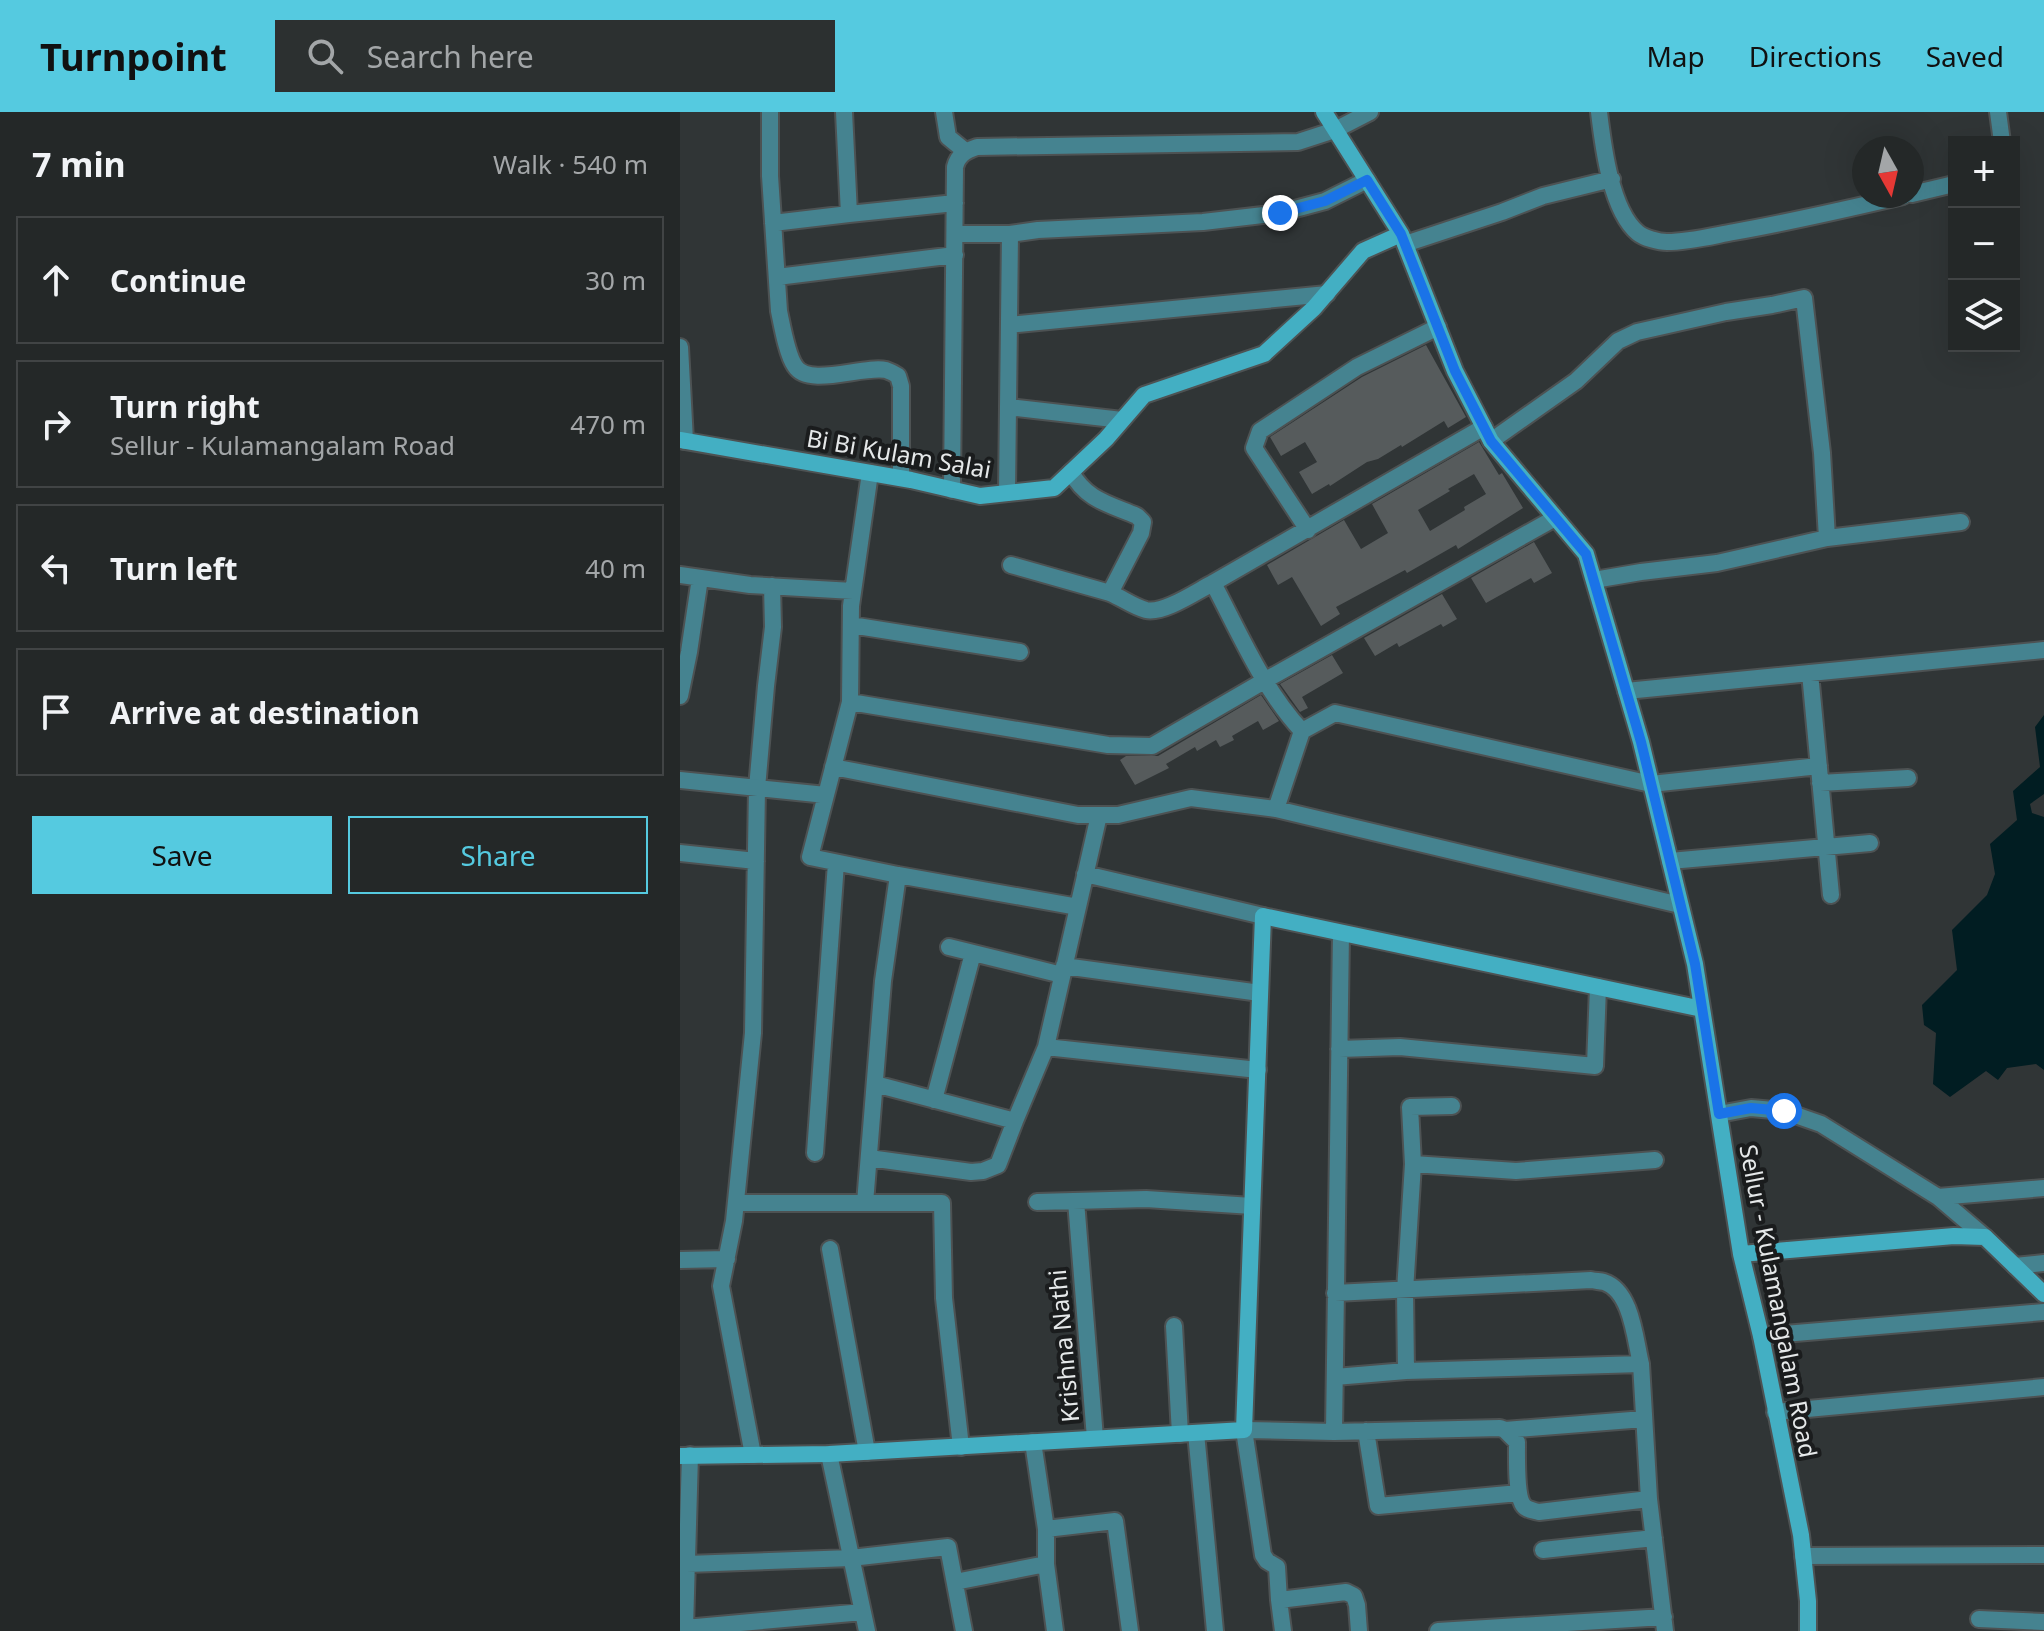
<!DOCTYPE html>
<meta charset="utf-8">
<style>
body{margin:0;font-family:"Noto Sans",sans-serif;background:#2c3030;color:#f1f3f6}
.controls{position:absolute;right:24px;top:24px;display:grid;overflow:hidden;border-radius:0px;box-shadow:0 8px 32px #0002}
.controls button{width:72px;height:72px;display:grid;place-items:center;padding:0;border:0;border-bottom:2px solid #414445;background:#242828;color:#f1f3f6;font:40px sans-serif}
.compass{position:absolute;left:1172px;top:24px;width:72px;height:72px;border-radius:50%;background:#242828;box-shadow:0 8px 32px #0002;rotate:172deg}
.stop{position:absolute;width:24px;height:24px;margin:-18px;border:6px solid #1a73e8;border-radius:50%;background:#fff}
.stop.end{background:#1a73e8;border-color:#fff;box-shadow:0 2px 8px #0008}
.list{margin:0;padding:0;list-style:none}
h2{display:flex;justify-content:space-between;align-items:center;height:104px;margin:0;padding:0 32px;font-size:34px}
h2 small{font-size:26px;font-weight:400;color:#a3a6a8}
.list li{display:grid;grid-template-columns:52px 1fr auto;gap:24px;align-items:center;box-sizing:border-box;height:128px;margin:0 16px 16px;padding:0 16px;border:2px solid #414445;border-radius:0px}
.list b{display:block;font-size:30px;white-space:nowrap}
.list p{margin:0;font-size:26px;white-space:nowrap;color:#a3a6a8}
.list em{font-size:26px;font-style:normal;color:#a3a6a8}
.actions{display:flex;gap:16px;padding:24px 32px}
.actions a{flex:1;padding:18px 0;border:2px solid #55cae0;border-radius:0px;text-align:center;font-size:28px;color:#55cae0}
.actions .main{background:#55cae0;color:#111}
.icon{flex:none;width:44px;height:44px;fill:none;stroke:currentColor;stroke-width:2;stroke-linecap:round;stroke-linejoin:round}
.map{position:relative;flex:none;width:1364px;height:1519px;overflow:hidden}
header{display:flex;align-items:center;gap:48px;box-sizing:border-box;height:112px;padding:0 40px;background:#55cae0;color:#111}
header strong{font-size:38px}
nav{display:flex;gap:44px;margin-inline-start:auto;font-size:28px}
.search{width:560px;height:72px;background:#2c3030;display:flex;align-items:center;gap:20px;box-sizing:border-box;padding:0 28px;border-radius:0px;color:#a3a6a8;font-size:30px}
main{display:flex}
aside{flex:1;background:#242828}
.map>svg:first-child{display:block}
.water{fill:#011d22}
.building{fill:#565b5c;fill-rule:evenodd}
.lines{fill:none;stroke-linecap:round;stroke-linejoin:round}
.street-casing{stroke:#4d5253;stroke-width:20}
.secondary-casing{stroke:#4d5253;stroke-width:20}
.street{stroke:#458390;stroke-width:16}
.secondary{stroke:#43afc3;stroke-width:16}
.route{stroke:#1a73e8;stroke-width:10}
.labels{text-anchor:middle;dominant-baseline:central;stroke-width:8;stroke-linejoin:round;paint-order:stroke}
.street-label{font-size:24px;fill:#e5e8e9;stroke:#1a1c1d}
</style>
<header>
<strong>Turnpoint</strong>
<div class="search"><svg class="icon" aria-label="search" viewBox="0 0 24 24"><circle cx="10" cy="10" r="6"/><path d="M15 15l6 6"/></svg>Search here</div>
<nav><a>Map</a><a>Directions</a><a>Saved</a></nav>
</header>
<main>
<aside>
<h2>7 min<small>Walk · 540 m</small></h2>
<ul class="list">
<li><svg class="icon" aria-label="ahead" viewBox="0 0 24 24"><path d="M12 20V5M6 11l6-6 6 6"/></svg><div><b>Continue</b></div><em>30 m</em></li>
<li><svg class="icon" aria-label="right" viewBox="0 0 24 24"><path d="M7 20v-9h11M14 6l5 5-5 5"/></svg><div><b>Turn right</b><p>Sellur - Kulamangalam Road</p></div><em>470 m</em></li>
<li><svg class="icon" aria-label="left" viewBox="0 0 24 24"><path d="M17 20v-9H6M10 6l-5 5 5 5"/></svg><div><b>Turn left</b></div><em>40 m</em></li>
<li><svg class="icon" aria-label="arrive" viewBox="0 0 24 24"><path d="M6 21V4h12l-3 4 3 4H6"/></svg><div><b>Arrive at destination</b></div></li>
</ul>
<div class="actions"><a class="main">Save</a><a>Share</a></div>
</aside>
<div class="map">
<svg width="1364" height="1519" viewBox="0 0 1364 1519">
<rect width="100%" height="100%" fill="#303536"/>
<path class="water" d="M1364,603V682L1350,692L1352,701L1364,705V958L1356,952L1327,956L1318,968L1306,959L1270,985L1253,972L1256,921L1244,913L1242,893L1277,858L1272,818L1307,783L1315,762L1310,732L1337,708L1333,679L1360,655L1355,615Z"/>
<path class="building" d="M746,233L786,305L768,316L764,309L722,335L721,333L698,347L687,350L650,374L649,372L632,382L619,360L637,350L625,330L601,344L590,325L682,265Z
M799,330L819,363L822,361L843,396L778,437L776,433L727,461L725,458L656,495L660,502L641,514L612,465L598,473L587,453L664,408L681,437L708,421L692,392ZM794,362L806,382L784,395L785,398L750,419L738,398L770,379L768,377Z
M854,430L872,461L854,471L851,466L806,491L791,466Z
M762,482L777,507L763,515L761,512L719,535L717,531L695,544L684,526Z
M652,543L663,561L622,585L628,596L620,600L600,572Z
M581,583L599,609L583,618L578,609L552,624L554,628L540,635L536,628L517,639L515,635L486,652L489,656L455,673L440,648L446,644H478Z"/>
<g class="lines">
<defs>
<path id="street" d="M90,0V64L99,199C102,213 107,243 115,254C128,276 184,253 206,258C209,259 215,262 218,264L221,274V366
M164,0L169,102L275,91
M264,0L268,25L285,39
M919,0C923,34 931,99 958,121C964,126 979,130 987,130C1009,130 1032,124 1054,120C1111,110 1167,97 1223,84
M1318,0L1322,30
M1232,82L1274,72
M93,111L169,102
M275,122H330
M725,132L822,100L863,84L932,67
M97,165L275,143
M329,213L647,182
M0,235L5,329
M328,295L442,308
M811,329L896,269L938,229L957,220L1046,200L1092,193L1124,186L1142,341L1147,426L1037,451L961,460L914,468
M391,360C406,388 429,392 457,404L463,410L461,421L430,481C442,486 454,495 466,498C484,502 517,479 533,471L804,315
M190,361L171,494L170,590L428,633L472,634L584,569L875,406
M272,378L275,55C278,43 285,39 297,35L618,30L655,18L690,0
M327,381L330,122L358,118L523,110L600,101L645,89L687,68
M628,418L574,336L580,319L677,255L758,215
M1147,426L1281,410
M331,453L430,481
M0,463L70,473L173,479
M533,471C560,522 583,577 622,619
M171,513L340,540
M1130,561L1151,783
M946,579L1364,538
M0,584L9,540L20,466
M153,655L398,703H438L511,686L596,697L1000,793
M0,668L146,683L170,590
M1140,671L1228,666
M146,683L130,745L218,763
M596,697L622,619L655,601L971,672L1139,654
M419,703L366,935L578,958
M0,741L76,749
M990,749L1190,731
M405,762L583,804
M269,835L382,863
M384,854L580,881
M659,937L720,935L915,954L918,875
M254,988L293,841
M1039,1002L1071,996L1104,999L1141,1012L1258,1085
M335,1009L366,935
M135,1041L156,751
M189,1046L291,1060L303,1059L318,1053L335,1009L195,972
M733,1052L730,995L772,994
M396,1089L415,1326
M357,1090L466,1087L572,1094
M56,1091H262L264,1186L281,1335
M185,1091L203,869L218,763L398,795
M1305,1125L1258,1085L1364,1076
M150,1137L187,1340
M0,1148L47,1147
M1335,1154L1364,1151
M655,1181L911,1168C916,1169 920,1169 924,1170C952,1179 955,1228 961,1252
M494,1214L500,1322
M1081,1224L1364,1200
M726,1259L725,1179L733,1052L836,1059L975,1048
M655,1265L726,1259L961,1252L969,1387
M1095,1300L1364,1275
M825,1318L964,1307
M686,1319L698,1394L839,1381
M654,1320L661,821
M516,1321L535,1519
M353,1330L366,1417L435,1409L450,1519
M149,1342L187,1519
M10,1343L5,1516L183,1500
M73,1343L41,1174L54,1109L73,921L77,676L86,574L93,515L92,474
M366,1417V1452L375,1519
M863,1438L974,1426
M1123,1444L1364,1443
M7,1452L171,1446L268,1435L284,1519
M275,1470L366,1452
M599,1488L603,1519
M1299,1507L1364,1510
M679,1519L677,1493L674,1484L666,1480L599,1488L597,1455L587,1449L583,1443L564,1318L654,1320L820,1316L825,1318L837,1330C837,1344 836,1380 842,1391C845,1398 852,1398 859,1400L969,1387L985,1519
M758,1519L984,1505"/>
<path id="secondary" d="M644,0L721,122L775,259L811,329L906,442L961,630L1015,852L1061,1142L1081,1224L1121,1423L1128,1489V1519
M0,328L231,368L300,384L374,376L426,327L464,283L584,242L634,196L683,139L721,122
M1061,1142L1274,1124L1305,1125L1364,1182
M0,1344L149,1342L564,1318L583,804L1022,897"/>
</defs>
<use href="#street" class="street-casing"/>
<use href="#secondary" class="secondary-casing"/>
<use href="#street" class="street"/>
<use href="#secondary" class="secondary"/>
</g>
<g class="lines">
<path class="route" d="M600,101L645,89L687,68L721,122L775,259L811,329L906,442L961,630L1015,852L1039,1002L1071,996L1104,999"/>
</g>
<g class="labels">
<g class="street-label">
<text transform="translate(219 341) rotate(10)">Bi Bi Kulam Salai</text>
<text transform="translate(1099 1189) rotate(79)">Sellur - Kulamangalam Road</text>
<text transform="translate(383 1234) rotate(-95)">Krishna Nathi</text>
</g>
</g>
</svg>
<div class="controls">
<button>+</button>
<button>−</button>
<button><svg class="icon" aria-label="layers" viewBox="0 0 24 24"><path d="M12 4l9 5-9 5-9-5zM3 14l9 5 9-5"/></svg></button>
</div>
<svg class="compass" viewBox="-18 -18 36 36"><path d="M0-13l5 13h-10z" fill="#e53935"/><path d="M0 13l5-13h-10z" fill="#a3a6a8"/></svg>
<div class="stop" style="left:1104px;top:999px"></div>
<div class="stop end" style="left:600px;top:101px"></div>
</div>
</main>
